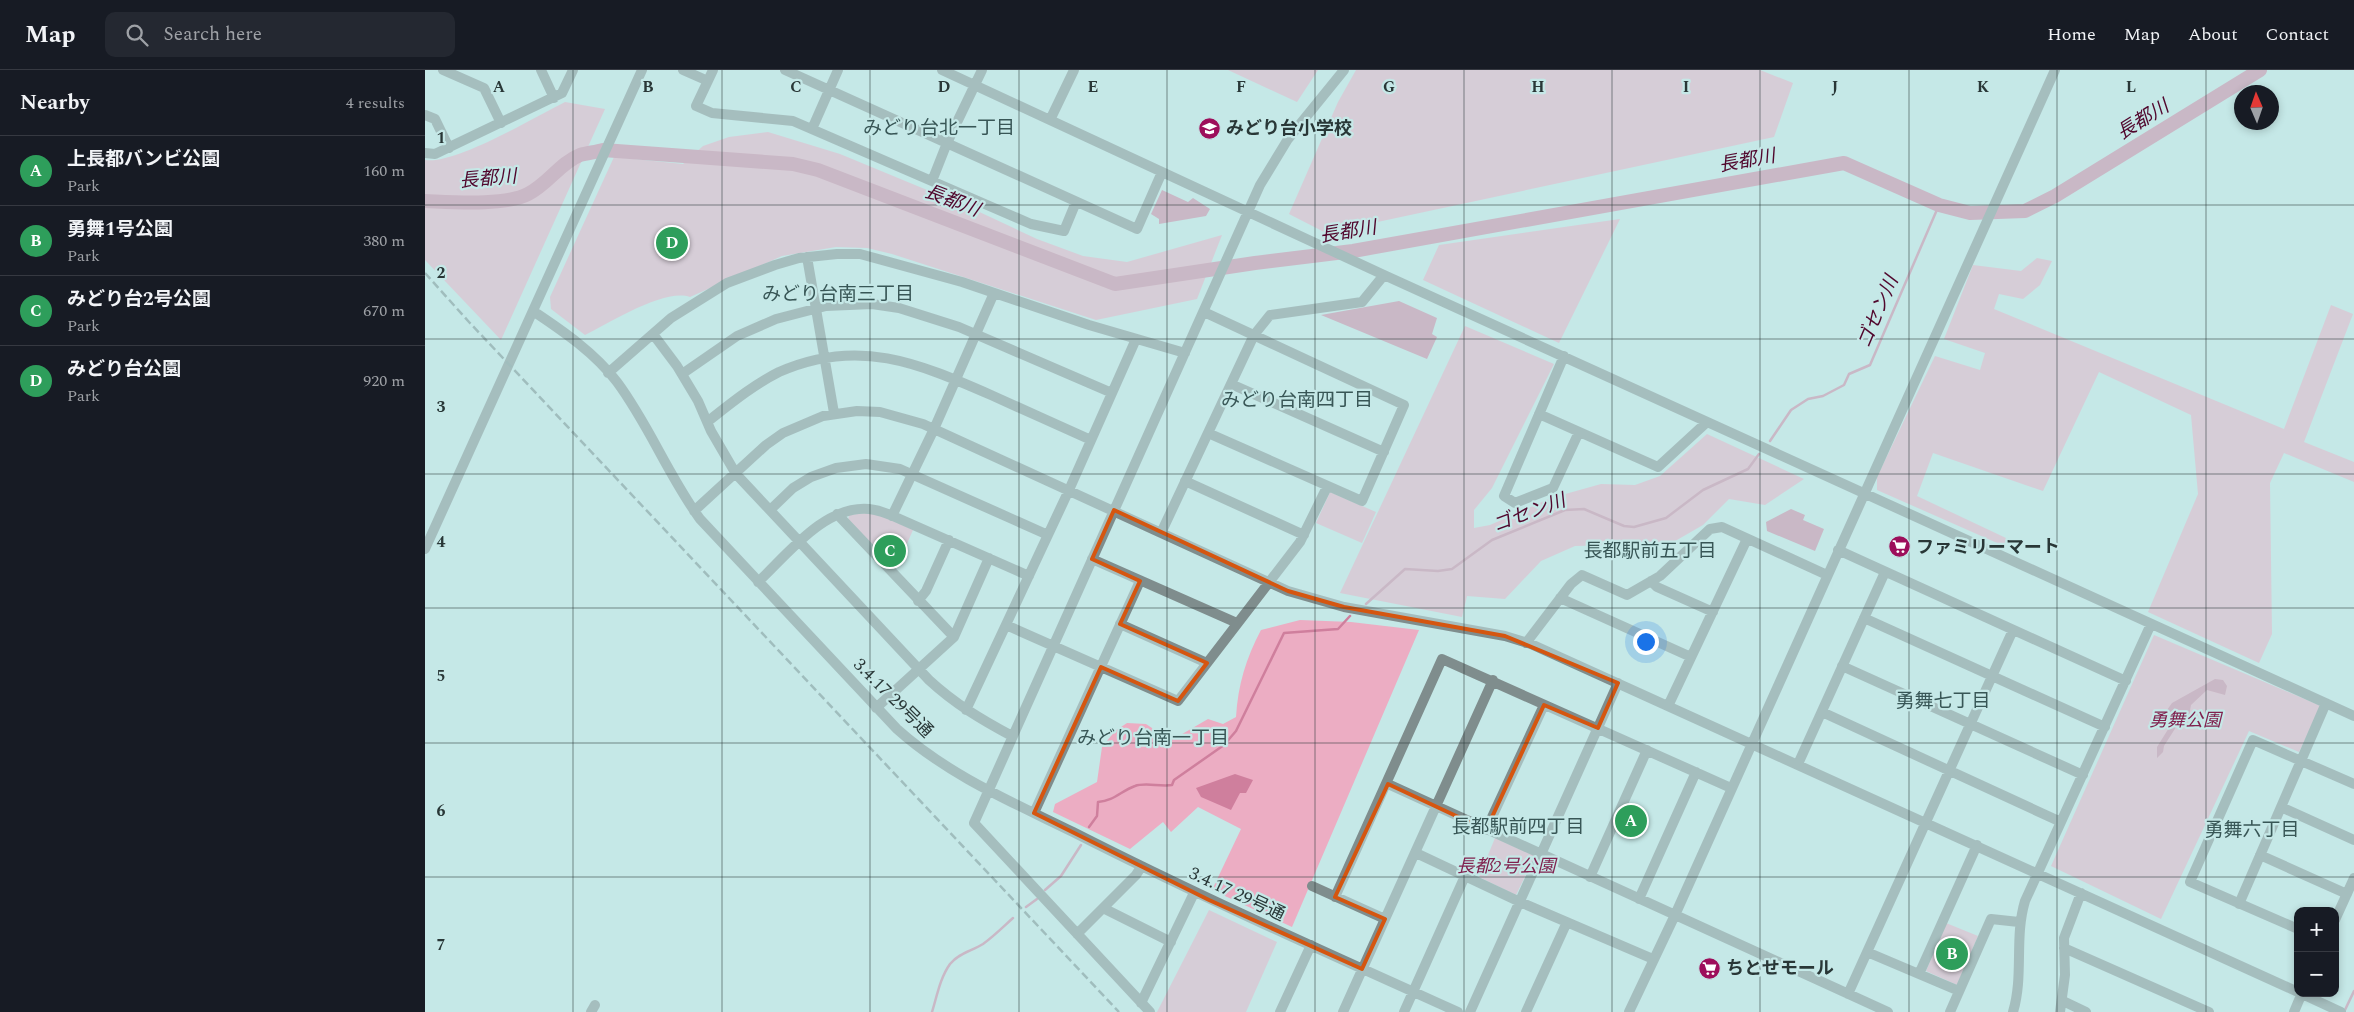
<!DOCTYPE html>
<meta charset="utf-8">
<style>
body{margin:0;font-family:Spectral,"Noto Sans JP",serif;background:#242831;color:#f1f3f6}
.controls{position:absolute;right:15px;bottom:15px;display:grid;overflow:hidden;border-radius:10px;box-shadow:0 2px 8px #0003}
.controls button{width:45px;height:45px;display:grid;place-items:center;padding:0;border:0;border-bottom:1px solid #363941;background:#171b24;color:#f1f3f6;font:25px sans-serif}
.compass{position:absolute;left:1809px;top:15px;width:45px;height:45px;border-radius:50%;background:#171b24;box-shadow:0 2px 8px #0003;rotate:358deg}
.you{position:absolute;left:1220px;top:571px;width:18px;height:18px;margin:-12px;border:4px solid #fff;border-radius:50%;background:#1a73e8;box-shadow:0 0 0 8px #1a73e833}
.badge{display:grid;place-items:center;width:32px;height:32px;border-radius:50%;background:#cb8cb0;color:#fff;font-size:16px;font-weight:700}
.pin{position:absolute;translate:-50% -50%;border:2px solid #fff;box-shadow:0 1px 5px #0006}
.list{margin:0;padding:0;list-style:none}
h2{display:flex;justify-content:space-between;align-items:center;height:65px;margin:0;padding:0 20px;font-size:21px}
h2 small{font-size:16px;font-weight:400;color:#9ea1a6}
.list li{display:grid;grid-template-columns:32px 1fr auto;gap:15px;align-items:center;box-sizing:border-box;height:70px;padding:0 20px;border-top:1px solid #363941}
.list b{display:block;font-size:19px;white-space:nowrap}
.list p{margin:0;font-size:16px;white-space:nowrap;color:#9ea1a6}
.list em{font-size:16px;font-style:normal;color:#9ea1a6}
.icon{flex:none;width:28px;height:28px;fill:none;stroke:currentColor;stroke-width:2;stroke-linecap:round;stroke-linejoin:round}
.map{position:relative;flex:none;width:1929px;height:942px;overflow:hidden}
header{display:flex;align-items:center;gap:30px;box-sizing:border-box;height:70px;padding:0 25px;background:#171b24;border-bottom:1px solid #363941}
header strong{font-size:24px}
nav{display:flex;gap:28px;margin-inline-start:auto;font-size:18px}
.search{width:350px;height:45px;background:#242831;display:flex;align-items:center;gap:12px;box-sizing:border-box;padding:0 18px;border-radius:10px;color:#9ea1a6;font-size:19px}
main{display:flex}
aside{flex:1;background:#171b24}
.map>svg:first-child{display:block}
.green{fill:#ecadc3}
.water{fill:#cf7f9d}
.lines{fill:none;stroke-linecap:round;stroke-linejoin:round}
.stream{stroke:#cf7f9d;stroke-width:2.5}
.river{stroke:#cf7f9d;stroke-width:14}
.minor{stroke:#7f8d8d;stroke-width:10}
.rail{stroke:#738b8b;stroke-width:2.5;stroke-dasharray:8 4;stroke-linecap:butt}
.marked{fill:none;stroke:#d55610;stroke-width:4;stroke-linejoin:round}
.grid{fill:none;stroke:#293737;stroke-width:1;stroke-opacity:0.55}
.labels{text-anchor:middle;dominant-baseline:central;stroke-width:4.5;stroke-linejoin:round;paint-order:stroke}
.poi-label{font-size:18px;font-weight:bold;fill:#293737;stroke:#c5e8e7;text-anchor:start}
.street-label{font-size:18px;fill:#293737;stroke:#c5e8e7}
.park-label{font-size:18px;font-style:italic;fill:#80214e;stroke:#c5e8e7}
.water-label{font-size:19px;font-style:italic;fill:#51072d;stroke:#c5e8e7}
.neighbourhood-label{font-size:19px;fill:#385656;stroke:#c5e8e7}
.grid-label{font-size:16px;text-anchor:middle;font-weight:bold;fill:#293737;stroke:#c5e8e7;stroke-width:4.5;stroke-linejoin:round;paint-order:stroke}
</style>
<header>
<strong>Map</strong>
<div class="search"><svg class="icon" aria-label="search" viewBox="0 0 24 24"><circle cx="10" cy="10" r="6"/><path d="M15 15l6 6"/></svg>Search here</div>
<nav><a>Home</a><a>Map</a><a>About</a><a>Contact</a></nav>
</header>
<main>
<aside>
<h2>Nearby<small>4 results</small></h2>
<ul class="list">
<li><span class="badge" style="background:#2e9e5b">A</span><div><b>上長都バンビ公園</b><p>Park</p></div><em>160 m</em></li>
<li><span class="badge" style="background:#2e9e5b">B</span><div><b>勇舞1号公園</b><p>Park</p></div><em>380 m</em></li>
<li><span class="badge" style="background:#2e9e5b">C</span><div><b>みどり台2号公園</b><p>Park</p></div><em>670 m</em></li>
<li><span class="badge" style="background:#2e9e5b">D</span><div><b>みどり台公園</b><p>Park</p></div><em>920 m</em></li>
</ul>
</aside>
<div class="map">
<svg width="1929" height="942" viewBox="0 0 1929 942">
<rect width="100%" height="100%" fill="#c5e8e7"/>
<path class="green" d="M803,0H893L872,32Z
M931,0H1335L1368,13L1349,67L901,163L864,144L913,32Z
M140,32L180,39L76,270L0,190V90C30,95 110,47 140,32Z
M343,62L415,84L548,139L612,169L658,186L702,192L797,165L772,229L671,250L467,184L442,178L411,177L357,186L265,227C239,218 185,253 160,265L126,239L125,227L189,87L258,94L278,76L304,67Z
M1195,149L1134,273L998,210L1014,175Z
M1612,188L1627,191L1615,215L1598,229L1574,224L1569,239L1859,359L1906,235L1928,244L1879,372L1929,392V412L1859,383L1845,413L1847,564L1834,593L1723,542L1773,424L1766,345L1674,302L1618,421L1508,383L1492,426L1581,468L1579,476L1452,420V407L1510,286L1555,300L1560,283L1519,269L1548,195L1596,201Z
M1040,256L1129,294L1067,418L1049,440V458L1065,455L1126,428L1176,414L1210,415L1235,406L1282,364L1379,409L1340,435L1304,429L1278,455L1245,474L1150,476L1116,491L1080,529L1042,526L1037,547L915,523Z
M905,422L951,442L937,473L891,453Z
M441,443L456,445L488,460L470,501L423,450L424,445Z
M875,550L926,552L994,560L867,857L787,820L816,759L773,737L746,762L738,752L705,779L628,742L630,734L672,712L677,677L690,661L702,653L721,654L733,662L752,667L783,649L798,654L811,647C813,615 821,588 836,560Z
M1729,565L1896,636L1874,682L1824,661L1736,849L1626,796Z
M1202,735L1220,743L1209,767L1192,759Z
M1070,768L1110,786L1091,825L1054,807Z
M784,840L852,872L821,942H732Z
M1521,853L1553,866L1532,915L1501,901Z"/>
<path class="water" d="M737,120L763,132L768,128L785,139L781,146L734,154V149L726,144Z
M974,231L1012,248L1007,264L1012,267L1002,289L896,245Z
M1366,439L1380,445L1378,450L1399,459L1390,481L1342,461L1341,452Z
M1790,609L1798,610L1802,616L1800,625L1782,620L1766,635L1764,646L1753,654L1739,676L1738,682L1732,688V677L1747,653L1742,640L1747,633Z
M810,704L828,710L821,723H815L806,740L776,727L771,718Z"/>
<g class="lines">
<path class="stream" d="M1345,371L1366,340L1383,329L1398,326L1419,315L1424,304L1445,295L1514,135
M941,534L980,499L1013,501L1027,499L1067,470L1140,440L1159,439L1199,456L1209,457L1241,448L1278,420L1323,399L1334,384
M664,757L672,746L673,732C689,731 696,721 710,716C720,712 735,717 747,715L749,710L799,675L811,661L859,563L913,559L925,546
M620,820L636,806L656,775
M601,837L612,829
M507,942C512,926 515,908 525,894C534,883 547,881 558,874C569,866 578,857 588,848
M1919,942L1929,921"/>
<path class="river" d="M0,131C27,132 80,136 103,124C123,114 135,93 155,85C162,83 171,82 178,80L368,94L393,100L690,214L830,193L928,181L1419,93L1514,135L1545,143L1600,141L1630,126L1835,0"/>
<path class="minor" d="M18,0L59,18L76,53
M116,0L129,28
M258,0L283,11
M288,0L271,36L287,43L368,51L606,154L639,161L651,132
M360,0L712,159L737,102
M517,0L959,205L1929,646
M0,45L10,49L24,78
M625,50L649,0
M387,59L413,0
M0,83L10,84L137,23L148,0
M507,111L522,73L557,0
M382,187L409,343
M108,241C138,261 170,283 192,312C224,355 243,405 275,449L472,659C523,705 587,732 648,762C774,826 904,884 1033,942
M779,242L979,335L937,431L783,363
M228,264L252,296L273,331L286,361L311,404L504,610C530,634 557,650 587,666
M1139,286L1079,426L1090,433L1128,418L1154,362
M183,303L246,248L302,213L350,195L374,188L412,184H435L537,212L664,255L760,283
M257,304L312,266L351,249L401,236L447,234L474,238L534,257L687,323
M806,314L959,382
M1114,344L1233,397L1282,352
M282,352C305,334 328,315 354,302C433,267 493,293 566,325C599,340 633,355 666,370
M760,411L879,465
M345,440L368,418L386,407L411,398L441,394L475,399L623,465
M269,441L341,375L358,363L398,346L432,341L455,342L498,354L863,521L919,537L1080,566L1106,574L1873,922
M412,444L529,567
M467,446L509,359L569,223
M736,463L829,265L845,245L937,232L959,205
M0,479L217,0
M1413,480L1701,611
M667,489L812,553
M1226,511L1232,517L1288,542
M333,512C363,484 400,435 444,439C456,440 466,445 477,450L604,506
M1135,528L1266,587
M493,531L501,521L524,470
M1439,548L1680,657
M695,554L782,593
M581,555L753,631L875,472L902,417
M1101,573L1146,514L1157,505L1202,525L1235,506L1285,459L1297,457L1402,505
M1417,596L1658,705
M1243,636L1322,469
M451,638L529,567L564,488
M541,640L644,420L711,269
M1397,642L1636,752
M1373,694L1460,502
M963,714L1463,942
M1856,737L1929,770
M609,743L715,511
M1061,760L1119,635
M991,783L1095,832L1228,889
M1835,785L1922,824
M1165,807L1222,680
M887,816L960,849
M910,827L1017,589L1306,718
M1214,829L1271,702
M1814,834L1901,633
M678,838L746,872
M1910,850L1929,808
M1873,859L1765,812L1828,670L1929,714
M652,864L711,805L716,797
M1639,878L1784,942
M1442,882L1534,921
M1494,904L1552,775
M1875,923L1916,942
M1423,924L1588,560
M1638,931L1661,942
M716,933L769,823
M166,942L170,935
M725,942L549,753L835,115L863,69L919,0
M855,942L886,875
M918,942L1068,610
M979,942L1040,806
M1045,942L1193,613
M1101,942L1142,852
M1204,942L1250,845L1630,0
M1525,942L1566,849L1594,852
M1588,942C1599,905 1589,868 1600,831L1726,554
M1635,942L1640,905L1639,868L1656,823
M1869,942L1877,923"/>
<path class="rail" d="M0,203L44,252L694,942"/>
</g>
<path d="M0 0H1929V942H0ZM689,440L863,521L919,537L1080,566L1193,613L1173,658L1119,635L1061,760L963,714L910,827L960,849L937,899L784,830L609,743L676,597L753,631L782,593L695,554L715,511L667,489Z" fill="#c5e8e7" fill-opacity=".55" fill-rule="evenodd"/>
<path class="marked" d="M689,440L863,521L919,537L1080,566L1193,613L1173,658L1119,635L1061,760L963,714L910,827L960,849L937,899L784,830L609,743L676,597L753,631L782,593L695,554L715,511L667,489Z"/>
<path class="grid" d="M148,0V942M297,0V942M445,0V942M594,0V942M742,0V942M890,0V942M1039,0V942M1187,0V942M1335,0V942M1484,0V942M1632,0V942M1781,0V942M0,135H1929M0,269H1929M0,404H1929M0,538H1929M0,673H1929M0,807H1929"/>
<defs>
<symbol id="school-disc" viewBox="-11 -11 22 22"><circle r="9.5" fill="#9d0e5b" stroke="#c5e8e7"/><path d="M0-5L7-2L0 1L-7-2ZM-4 1L0 2.5L4 1V4Q0 6-4 4Z" fill="#fff"/></symbol>
<symbol id="supermarket-disc" viewBox="-11 -11 22 22"><circle r="9.5" fill="#9d0e5b" stroke="#c5e8e7"/><path d="M-6-5.5h2.5l.6 2H6L4.5 2H-2.5L-4.4-4H-6ZM-1.5 3.2a1.3 1.3 0 1 0 .1 0ZM3 3.2a1.3 1.3 0 1 0 .1 0Z" fill="#fff"/></symbol>
</defs>
<g fill-rule="evenodd">
<use href="#school-disc" x="772" y="46" width="25" height="25"/>
<use href="#supermarket-disc" x="1462" y="464" width="25" height="25"/>
<use href="#supermarket-disc" x="1272" y="886" width="25" height="25"/>
</g>
<g class="labels">
<g class="poi-label">
<text x="801" y="58">みどり台小学校</text>
<text x="1491" y="477">ファミリーマート</text>
<text x="1301" y="898">ちとせモール</text>
</g>
<g class="street-label">
<text transform="translate(468 628) rotate(45)">3.4.17 29号通</text>
<text transform="translate(812 824) rotate(25)">3.4.17 29号通</text>
</g>
<g class="park-label">
<text x="1760" y="650">勇舞公園</text>
<text x="1081" y="796">長都2号公園</text>
</g>
<g class="water-label">
<text transform="translate(1718 50) rotate(-32)">長都川</text>
<text transform="translate(1322 91) rotate(-10)">長都川</text>
<text transform="translate(63 109) rotate(-5)">長都川</text>
<text transform="translate(527 131) rotate(21)">長都川</text>
<text transform="translate(923 162) rotate(-9)">長都川</text>
<text transform="translate(1453 242) rotate(-67)">ゴセン川</text>
<text transform="translate(1104 443) rotate(-20)">ゴセン川</text>
</g>
<g class="neighbourhood-label">
<text x="514" y="58">みどり台北一丁目</text>
<text x="413" y="224">みどり台南三丁目</text>
<text x="872" y="330">みどり台南四丁目</text>
<text x="1225" y="481">長都駅前五丁目</text>
<text x="1518" y="631">勇舞七丁目</text>
<text x="728" y="668">みどり台南一丁目</text>
<text x="1093" y="757">長都駅前四丁目</text>
<text x="1827" y="760">勇舞六丁目</text>
</g>
</g>
<g class="grid-label">
<text x="74" y="22">A</text>
<text x="223" y="22">B</text>
<text x="371" y="22">C</text>
<text x="519" y="22">D</text>
<text x="668" y="22">E</text>
<text x="816" y="22">F</text>
<text x="964" y="22">G</text>
<text x="1113" y="22">H</text>
<text x="1261" y="22">I</text>
<text x="1410" y="22">J</text>
<text x="1558" y="22">K</text>
<text x="1706" y="22">L</text>
<text x="16" y="73">1</text>
<text x="16" y="208">2</text>
<text x="16" y="342">3</text>
<text x="16" y="477">4</text>
<text x="16" y="611">5</text>
<text x="16" y="746">6</text>
<text x="16" y="880">7</text>
</g>
</svg>
<div class="controls">
<button>+</button>
<button>−</button>
</div>
<svg class="compass" viewBox="-18 -18 36 36"><path d="M0-13l5 13h-10z" fill="#e53935"/><path d="M0 13l5-13h-10z" fill="#9ea1a6"/></svg>
<div class="you"></div>
<div class="pin badge" style="left:1206px;top:751px;background:#2e9e5b">A</div>
<div class="pin badge" style="left:1527px;top:884px;background:#2e9e5b">B</div>
<div class="pin badge" style="left:465px;top:481px;background:#2e9e5b">C</div>
<div class="pin badge" style="left:247px;top:173px;background:#2e9e5b">D</div>
</div>
</main>
